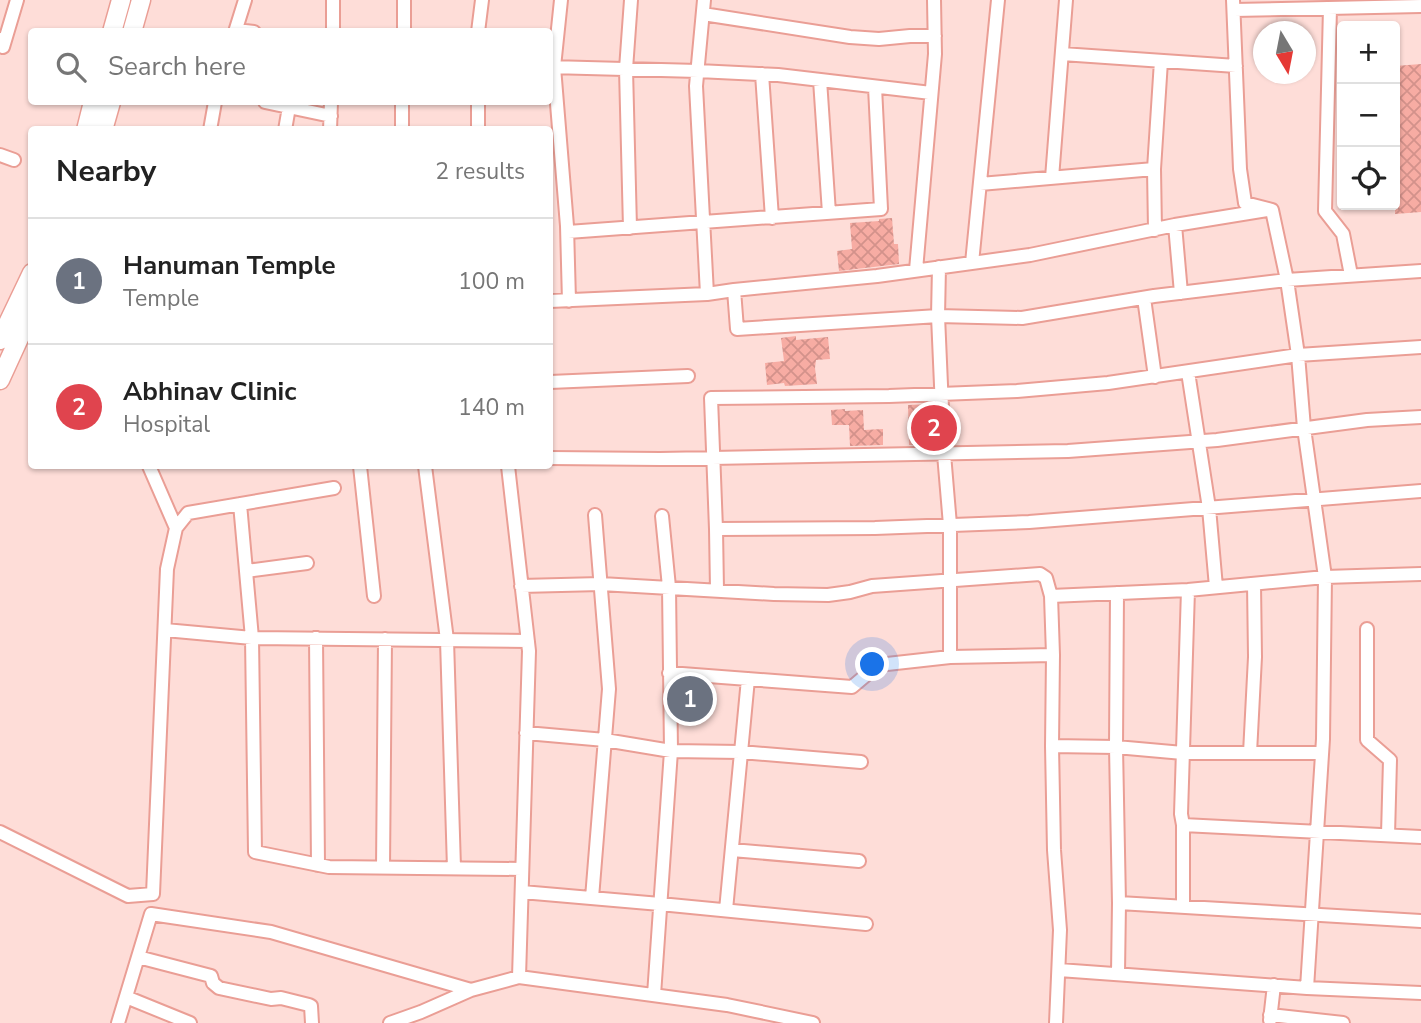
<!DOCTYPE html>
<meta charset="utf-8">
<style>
body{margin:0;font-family:"Nunito Sans",sans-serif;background:#f6f6f6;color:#222}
.controls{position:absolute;right:21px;top:21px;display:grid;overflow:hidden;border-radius:7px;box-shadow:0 2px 5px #0004}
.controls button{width:63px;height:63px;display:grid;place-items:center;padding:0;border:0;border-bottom:2px solid #e0e0e0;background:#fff;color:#222;font:35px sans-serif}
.compass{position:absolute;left:1253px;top:21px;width:63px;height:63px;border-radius:50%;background:#fff;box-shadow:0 2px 5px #0004;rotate:170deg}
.you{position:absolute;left:873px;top:665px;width:24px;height:24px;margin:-18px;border:5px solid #fff;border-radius:50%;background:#1a73e8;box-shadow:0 0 0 10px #1a73e833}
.badge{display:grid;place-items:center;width:46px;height:46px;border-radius:50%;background:#428992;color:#fff;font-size:23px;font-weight:700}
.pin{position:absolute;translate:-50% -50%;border:4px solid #fff;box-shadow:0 2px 7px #0006}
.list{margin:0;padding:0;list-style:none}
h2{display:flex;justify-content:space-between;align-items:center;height:91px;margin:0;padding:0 28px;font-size:30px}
h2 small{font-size:23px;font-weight:400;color:#767676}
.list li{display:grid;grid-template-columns:46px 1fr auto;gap:21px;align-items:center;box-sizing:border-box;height:126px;padding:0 28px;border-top:2px solid #e0e0e0}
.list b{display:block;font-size:26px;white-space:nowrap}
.list p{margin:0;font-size:23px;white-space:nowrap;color:#767676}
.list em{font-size:23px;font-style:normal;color:#767676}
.icon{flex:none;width:38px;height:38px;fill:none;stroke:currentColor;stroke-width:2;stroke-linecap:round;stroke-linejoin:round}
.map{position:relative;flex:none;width:1421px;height:1023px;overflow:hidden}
.search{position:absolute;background:#fff;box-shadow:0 2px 5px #0004;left:28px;top:28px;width:525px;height:77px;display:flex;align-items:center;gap:18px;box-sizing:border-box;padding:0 24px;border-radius:7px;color:#767676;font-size:26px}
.panel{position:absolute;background:#fff;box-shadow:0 2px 5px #0004;left:28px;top:126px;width:525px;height:343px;border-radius:7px}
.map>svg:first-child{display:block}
.building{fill:url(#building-cross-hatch)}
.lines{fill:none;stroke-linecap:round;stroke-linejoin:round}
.minor-casing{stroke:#ea9e95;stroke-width:16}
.highway-casing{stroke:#ea9e95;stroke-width:21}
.minor{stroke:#fff;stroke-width:12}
.highway{stroke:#fff;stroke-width:18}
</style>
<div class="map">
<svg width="1421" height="1023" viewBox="0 0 1421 1023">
<defs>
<pattern id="building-cross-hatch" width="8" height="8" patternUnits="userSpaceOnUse" patternTransform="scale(1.75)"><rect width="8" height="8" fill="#f7aca3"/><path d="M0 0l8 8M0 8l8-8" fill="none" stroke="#d3928b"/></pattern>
</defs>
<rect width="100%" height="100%" fill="#feddd8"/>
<path class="building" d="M1421,64V212L1395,214V66Z
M892,218L894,244H898L899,264L839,271L837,251L852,249L850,223L879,221V219Z
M796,336V340L828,337L830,359L816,360L815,368L817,384L785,386L784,383L767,385L765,363L784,361L781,338Z
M933,404L935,445H909L908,405Z
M845,409V411L863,410L864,430L883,429V445L850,446L849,425H832L831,410Z"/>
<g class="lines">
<defs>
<path id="minor" d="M333,0V32
M561,0L554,67L567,226L569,301
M704,0L696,86L707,294
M1233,0L1240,169L1245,203L1272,210L1287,280L1298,355L1304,428L1325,577L1323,739L1307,988
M1330,8L1325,211L1343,234L1351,275
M1234,10L1421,6
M703,14L850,37L879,39L910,36H935
M236,30L254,32
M235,32L245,0
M404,32V0
M478,32L482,0
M0,39L3,47L17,0
M1062,54L1236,66
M550,67L698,71L778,75L931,93
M762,74L772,218
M820,80L829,213
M265,102L331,116
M478,102V130
M210,130L215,102
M285,130L289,107
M330,130L331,102
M402,130V102
M0,155L14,160
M1154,169L1155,230
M1052,178L1066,0
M980,184L1154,169L1161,61
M1175,225L1181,293
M630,228L626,69L631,0
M568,232L881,209L875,87
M972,263L998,0
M916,270L935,54L934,0
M734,290L737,329L938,316L1022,318L1154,296L1287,280L1421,271
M1144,298L1155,377
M550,301L707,294L734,290L877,276L1030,255L1175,225L1267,210
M1188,372L1209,508L1216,587
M550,382L688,376
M550,458L660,459L1068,451L1217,440L1367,420L1421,417
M149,466L176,528
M360,466L374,596
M425,466L447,640L454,868
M508,466L529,651L519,977
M716,529L875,528L1029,522L1421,491
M246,571L307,563
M521,586L601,584L774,594L828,595L850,592L872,586L1040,574L1046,578L1051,596
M717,590L716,529L711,398L889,396L1017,391L1108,383L1298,355L1421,347
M1117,593L1116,747L1119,903L1118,973
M1367,629V740L1390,760L1388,835
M165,630L252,638L240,504
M316,638L318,865
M950,657L1053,655
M669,673L852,687L878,665L950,657V525L944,454L938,316L939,267
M526,733L605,740L671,751L741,752L861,762
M1052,746L1116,747L1183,753H1322
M1250,753L1255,657L1254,584
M1183,825L1421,837
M0,832L128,896L153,894L167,569L176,528L188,513L334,488
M732,850L859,861
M383,868L385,639
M522,869L329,867L255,852L252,638L528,641
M522,892L660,904L866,924
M592,898L609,689L595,515
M1119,903L1421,921
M1183,906V825L1181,814L1188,590
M726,910L748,679
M138,957L211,976L213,983L219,988L271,999L281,998L309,1005L311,1006L312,1023
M1059,970L1307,988L1421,993
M654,995L671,751L669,587L662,516
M126,997L190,1023
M1270,1015L1343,1023
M1270,1020L1274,985
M118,1023L151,914L271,932L471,990
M390,1023L421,1012L471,990L519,977L727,1005L813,1023
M1056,1023L1060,930L1054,850L1052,746L1053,655L1051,596L1188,590L1325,577L1421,574"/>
<path id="highway" d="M112,32L121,0
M132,32L141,0
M86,130L93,102
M103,130L111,102
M0,340L32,273
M0,380L32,310"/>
</defs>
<use href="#minor" class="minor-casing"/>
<use href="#highway" class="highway-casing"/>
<use href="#minor" class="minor"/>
<use href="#highway" class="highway"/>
</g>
</svg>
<div class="controls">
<button>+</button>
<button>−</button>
<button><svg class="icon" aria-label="locate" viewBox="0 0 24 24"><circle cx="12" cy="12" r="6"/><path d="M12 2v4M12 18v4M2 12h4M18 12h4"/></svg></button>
</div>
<svg class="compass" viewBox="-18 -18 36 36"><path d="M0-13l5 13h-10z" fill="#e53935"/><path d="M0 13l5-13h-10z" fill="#767676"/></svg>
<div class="you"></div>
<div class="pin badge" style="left:690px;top:699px;background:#6b7280">1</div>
<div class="pin badge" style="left:934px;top:428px;background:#e0444e">2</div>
<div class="search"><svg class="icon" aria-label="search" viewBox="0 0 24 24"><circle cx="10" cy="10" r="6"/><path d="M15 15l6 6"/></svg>Search here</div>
<section class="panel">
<h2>Nearby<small>2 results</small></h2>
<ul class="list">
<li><span class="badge" style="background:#6b7280">1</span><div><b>Hanuman Temple</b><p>Temple</p></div><em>100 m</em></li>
<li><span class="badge" style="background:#e0444e">2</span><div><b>Abhinav Clinic</b><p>Hospital</p></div><em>140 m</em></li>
</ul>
</section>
</div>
